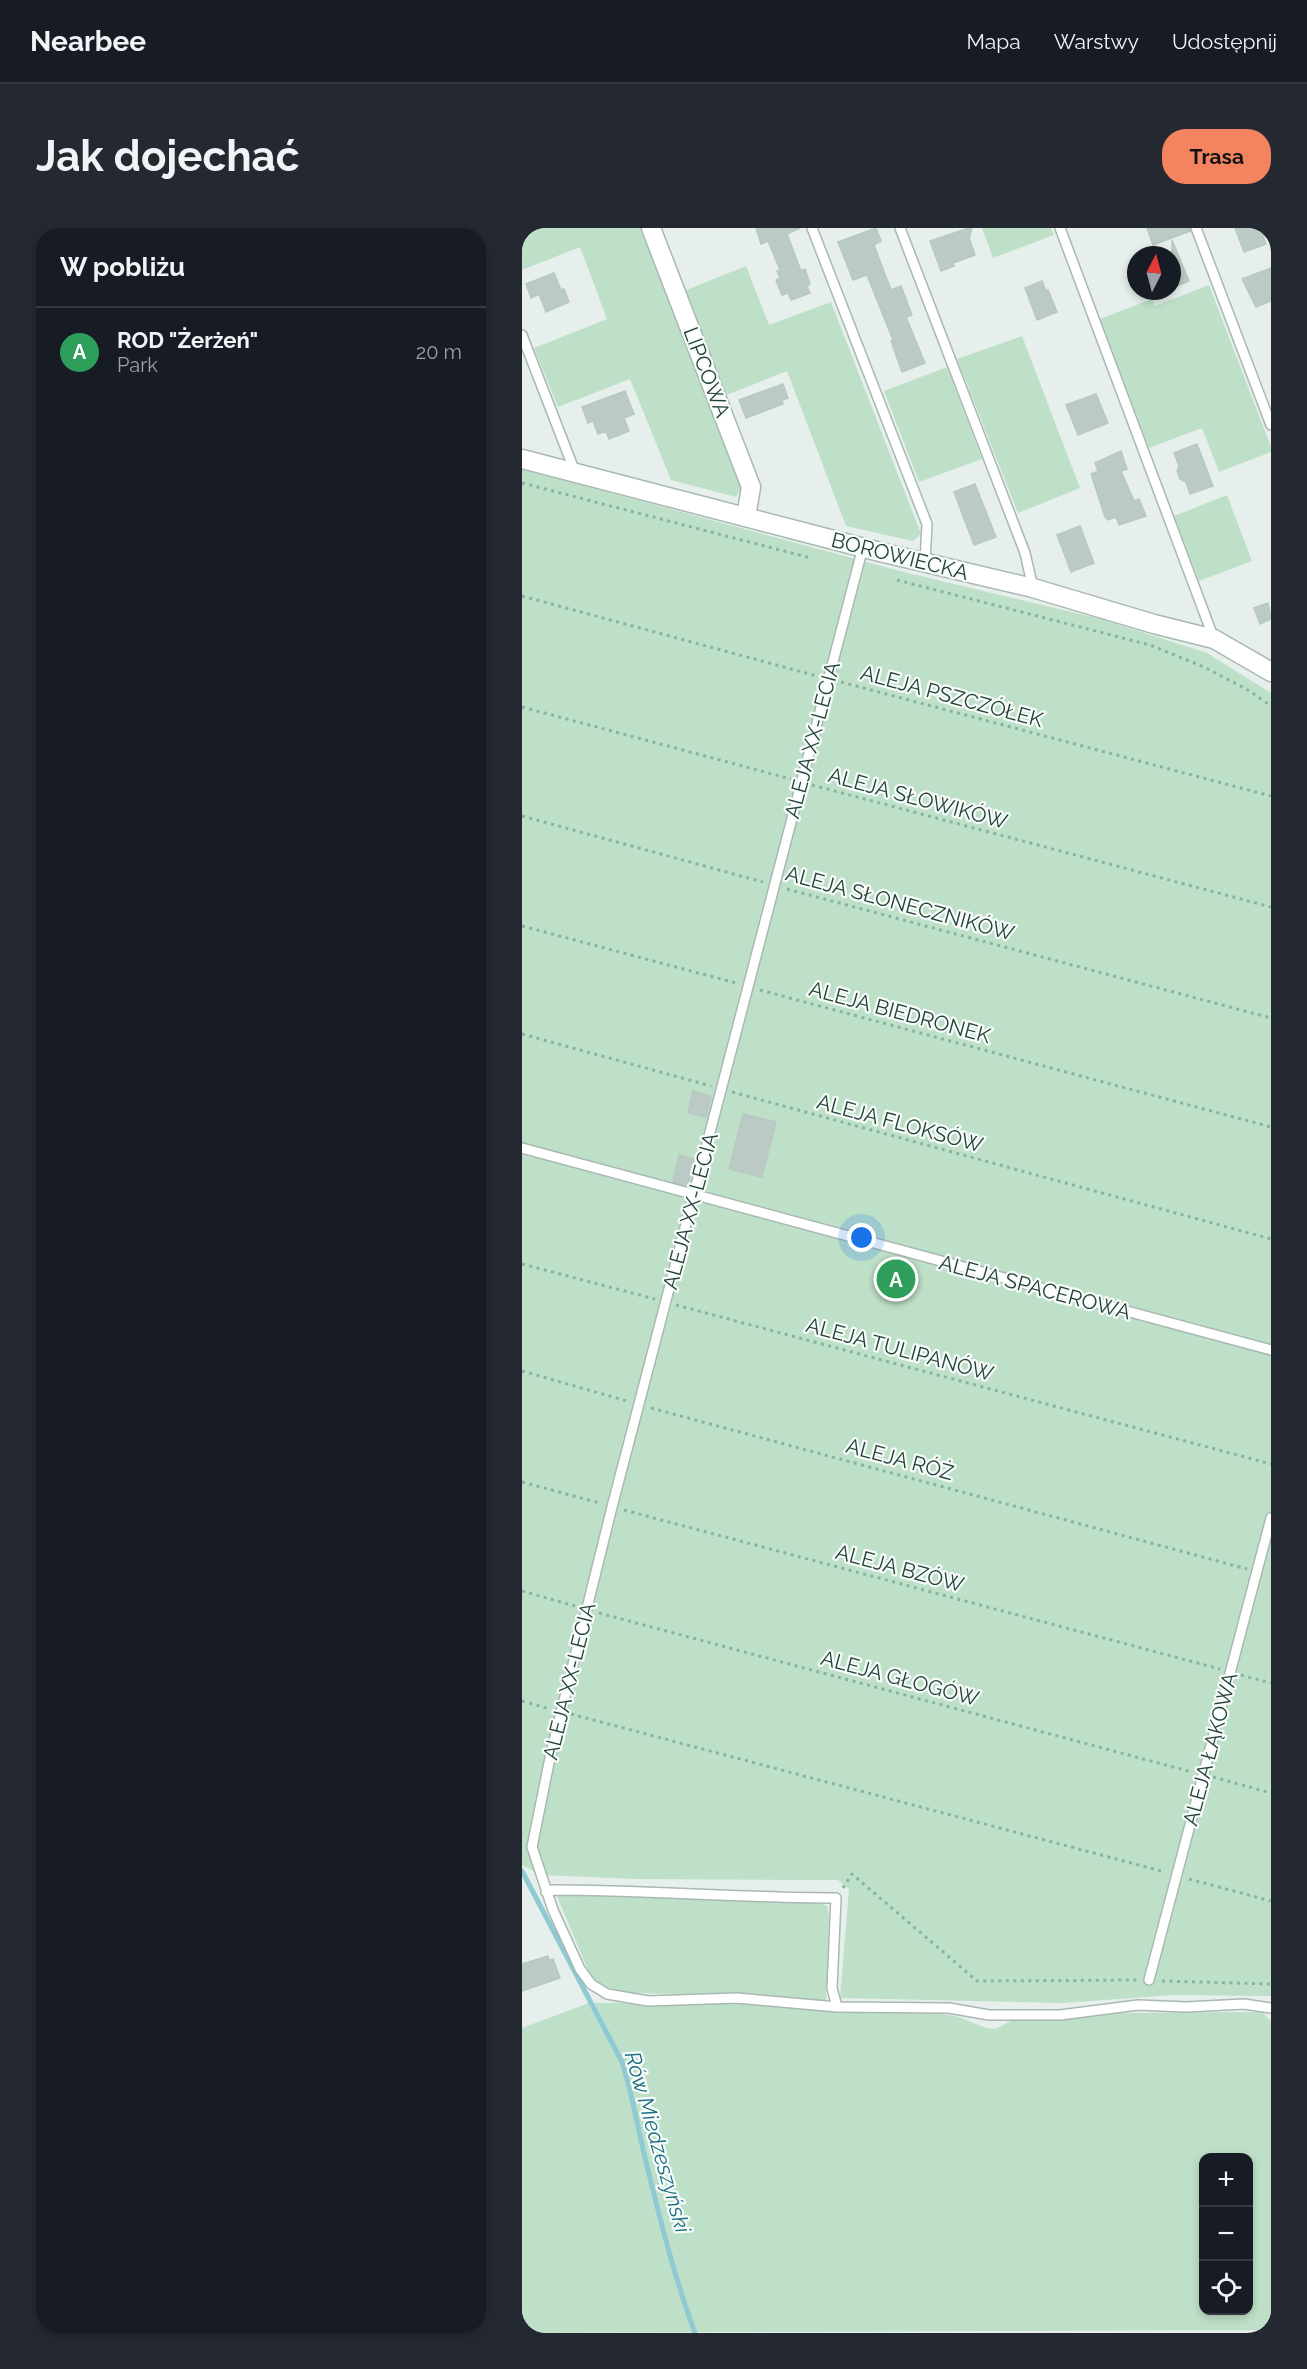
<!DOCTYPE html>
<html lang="pl">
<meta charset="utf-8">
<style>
body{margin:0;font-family:Raleway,sans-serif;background:#242831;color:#f1f3f6}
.controls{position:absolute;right:18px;bottom:18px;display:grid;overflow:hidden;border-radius:12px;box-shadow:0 3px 9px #0003}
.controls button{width:54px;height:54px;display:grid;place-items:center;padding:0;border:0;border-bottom:2px solid #363941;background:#171b24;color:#f1f3f6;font:30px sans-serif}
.compass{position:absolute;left:605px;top:18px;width:54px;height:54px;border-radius:50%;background:#171b24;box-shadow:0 3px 9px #0003;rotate:6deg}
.you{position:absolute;left:340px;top:1010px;width:21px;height:21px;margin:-15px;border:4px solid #fff;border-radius:50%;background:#1a73e8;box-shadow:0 0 0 9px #1a73e833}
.badge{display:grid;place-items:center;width:39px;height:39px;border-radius:50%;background:#f4845f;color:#fff;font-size:20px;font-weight:700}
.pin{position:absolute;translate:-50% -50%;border:3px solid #fff;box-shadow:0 2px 6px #0006}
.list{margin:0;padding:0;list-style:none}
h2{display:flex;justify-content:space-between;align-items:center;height:78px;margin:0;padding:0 24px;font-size:26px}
h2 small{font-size:20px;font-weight:400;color:#9ea1a6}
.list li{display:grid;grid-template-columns:39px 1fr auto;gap:18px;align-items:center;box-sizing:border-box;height:90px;padding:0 24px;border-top:2px solid #363941}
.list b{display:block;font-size:22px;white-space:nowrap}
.list p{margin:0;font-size:20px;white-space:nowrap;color:#9ea1a6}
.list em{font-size:20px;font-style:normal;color:#9ea1a6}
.icon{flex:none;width:33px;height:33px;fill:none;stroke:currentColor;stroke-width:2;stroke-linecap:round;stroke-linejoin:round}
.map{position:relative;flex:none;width:749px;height:2105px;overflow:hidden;border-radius:24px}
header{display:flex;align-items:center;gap:36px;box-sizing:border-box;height:84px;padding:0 30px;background:#171b24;border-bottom:2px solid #363941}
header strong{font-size:28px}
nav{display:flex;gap:33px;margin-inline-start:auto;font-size:21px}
.intro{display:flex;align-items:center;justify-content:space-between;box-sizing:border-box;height:144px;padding:0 36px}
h1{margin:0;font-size:42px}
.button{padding:15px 27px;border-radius:24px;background:#f4845f;color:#111;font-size:21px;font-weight:700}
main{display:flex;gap:36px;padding:0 36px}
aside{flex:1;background:#171b24;border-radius:24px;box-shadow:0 3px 9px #0003}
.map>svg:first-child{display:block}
.green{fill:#bfe0c8;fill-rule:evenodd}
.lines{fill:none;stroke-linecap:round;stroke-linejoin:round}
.stream{stroke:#8ec9d4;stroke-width:5}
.building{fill:#bbcac4;stroke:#b8c9c2;stroke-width:1.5}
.lane-casing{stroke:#a8b8b2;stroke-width:12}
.street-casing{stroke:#a8b8b2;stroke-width:21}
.path{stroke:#86b3a5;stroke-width:3;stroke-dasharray:3 4.5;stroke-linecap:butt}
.lane{stroke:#fff;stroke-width:9}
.street{stroke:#fff;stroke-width:18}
.labels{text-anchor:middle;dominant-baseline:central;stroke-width:4.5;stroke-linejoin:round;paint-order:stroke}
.street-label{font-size:21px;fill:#24423a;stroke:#f7fbf9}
.water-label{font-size:22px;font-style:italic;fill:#1c6f80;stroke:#f7fbf9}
</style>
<header>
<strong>Nearbee</strong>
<nav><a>Mapa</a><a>Warstwy</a><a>Udostępnij</a></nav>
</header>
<div class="intro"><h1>Jak dojechać</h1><a class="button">Trasa</a></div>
<main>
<aside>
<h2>W pobliżu<small></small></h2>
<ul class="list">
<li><span class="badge" style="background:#2e9e5b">A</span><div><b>ROD &quot;Żerżeń&quot;</b><p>Park</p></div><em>20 m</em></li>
</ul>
</aside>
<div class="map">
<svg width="749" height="2105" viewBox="0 0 749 2105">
<rect width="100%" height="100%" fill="#e6efeb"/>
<path class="green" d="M0,0H120L220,259L214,269L149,252L108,151L36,179L12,120L85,91L58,19L0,42Z
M460,0H529L532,7L471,30Z
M224,38L247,97L309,74L399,306L391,313L324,298L265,143L202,168L162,63Z
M687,57L749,219V224L697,244L680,200L627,220L578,91L630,71L633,78Z
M500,108L558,260L496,285L435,131Z
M425,139L460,231L397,254L362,163Z
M0,241L378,343L579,391L685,425L749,465V1768L652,1767L542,1775L318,1770L327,1661L316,1652L113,1651L19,1647L0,1637Z
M705,267L730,333L677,353L652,288Z
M34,1666H117L295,1673L305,1678L307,1688L304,1775L209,1767L106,1765L84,1759L69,1749Z
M206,1774L339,1784H406L434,1788L464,1800L473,1801L493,1791L534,1792L594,1785L740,1784L749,1793V2102L0,2105V1800L67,1775ZM682,1930H726V2082H682Z"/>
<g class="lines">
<path class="stream" d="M0,1643L100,1834C112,1871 117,1909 127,1946C140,1999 154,2054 173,2105"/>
</g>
<path class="building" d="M234,0H278L265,6L279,43L283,41L288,56L285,58L288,65L269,72L266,65L260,67L254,52L258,50L255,43L258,42L246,13L239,16Z
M354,0L359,13L352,17L369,62L379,58L390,87L384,89L403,135L380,144L369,113L371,112L345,47L331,52L316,14Z
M447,0H450L447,10L453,27L431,35L432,38L419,43L408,13Z
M625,0H667L668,3L631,17Z
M713,0H738L744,16L722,24Z
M650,12L667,53L650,60Z
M749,40V73L734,79L720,51Z
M32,45L39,62L42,61L47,74L24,84L17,66L9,70L4,56Z
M520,53L524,63L526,62L535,84L515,92L503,60Z
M261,156L266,170L260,172L261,176L224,190L217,172Z
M103,163L112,186L102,190L107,203L87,211L84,203L76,206L71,193L66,195L60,179Z
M574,166L586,195L556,207L544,177Z
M675,216L691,258L668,266L664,254L658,251L655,243L657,238L652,225Z
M599,223L605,241L599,243L612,273L617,271L624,288L597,297L594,289L586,292L583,289L569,246L576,243L573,235Z
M453,256L474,309L452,317L432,264Z
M558,298L572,335L549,344L535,307Z
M746,375L749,391L738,396L732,380Z
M171,863L189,868L184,889L166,885Z
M221,886L254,894L240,949L207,941Z
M157,927L172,931L166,958L151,954Z
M26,1728L27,1732L31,1731L38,1750L0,1763V1736Z"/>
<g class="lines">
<defs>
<path id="lane" d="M290,0L405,296L403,335
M378,0L503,325L511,360
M538,0L692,411
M674,0L749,197
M0,107L53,244
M341,319L90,1279L29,1525L10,1619L31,1682L58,1741L69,1756L85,1766L126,1773L215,1770L315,1779L427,1780L467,1787H538L616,1777L664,1779L722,1776L749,1780
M0,920L749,1122
M24,1664L30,1662C124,1662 219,1670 314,1670L310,1760L315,1779
M627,1752L749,1290"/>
<path id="street" d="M129,0L229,259L224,289
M0,231L358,324L511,360L632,396L692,411L749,444"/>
</defs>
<use href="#lane" class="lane-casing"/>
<use href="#street" class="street-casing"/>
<path class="path" d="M0,255L289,330
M375,352L628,417L682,439L726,462L749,478
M0,368L295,448
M319,454L749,568
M0,479L269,551
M290,557L749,679
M0,588L241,654
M265,661L749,790
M0,698L214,755
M238,762L749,899
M0,806L189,858
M210,864L749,1011
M0,1036L133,1071
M154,1077L749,1236
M0,1143L105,1173
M129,1180L725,1341
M0,1254L78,1275
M102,1282L698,1441
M0,1363L53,1378
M77,1385L670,1544
M719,1447L749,1455
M0,1473L28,1481
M49,1486L643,1644
M691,1549L749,1565
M667,1651L749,1673
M321,1660L330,1646L455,1753L615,1752
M640,1753L749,1756"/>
<use href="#lane" class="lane"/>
<use href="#street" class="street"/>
</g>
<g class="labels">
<g class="street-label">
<text transform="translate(185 144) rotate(69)">LIPCOWA</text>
<text transform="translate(378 328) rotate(14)">BOROWIECKA</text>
<text transform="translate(430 468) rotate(15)">ALEJA PSZCZÓŁEK</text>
<text transform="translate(290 512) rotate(-75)">ALEJA XX-LECIA</text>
<text transform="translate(396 570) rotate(15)">ALEJA SŁOWIKÓW</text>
<text transform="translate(378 675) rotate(15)">ALEJA SŁONECZNIKÓW</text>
<text transform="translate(378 784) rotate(15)">ALEJA BIEDRONEK</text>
<text transform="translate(378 895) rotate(15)">ALEJA FLOKSÓW</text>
<text transform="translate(168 983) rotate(-75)">ALEJA XX-LECIA</text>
<text transform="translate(513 1059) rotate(15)">ALEJA SPACEROWA</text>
<text transform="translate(378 1121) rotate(15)">ALEJA TULIPANÓW</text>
<text transform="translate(378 1231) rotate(15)">ALEJA RÓŻ</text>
<text transform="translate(378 1340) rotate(15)">ALEJA BZÓW</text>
<text transform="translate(378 1450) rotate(15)">ALEJA GŁOGÓW</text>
<text transform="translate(47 1453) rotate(-76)">ALEJA XX-LECIA</text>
<text transform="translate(688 1521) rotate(-75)">ALEJA ŁĄKOWA</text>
</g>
<g class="water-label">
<text transform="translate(136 1914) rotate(74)">Rów Miedzeszyński</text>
</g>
</g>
</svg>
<div class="controls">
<button>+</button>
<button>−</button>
<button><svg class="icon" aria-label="locate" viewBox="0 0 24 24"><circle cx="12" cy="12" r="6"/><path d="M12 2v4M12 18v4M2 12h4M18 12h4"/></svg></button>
</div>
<svg class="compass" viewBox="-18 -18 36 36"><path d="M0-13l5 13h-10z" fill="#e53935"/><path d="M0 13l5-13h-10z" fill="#9ea1a6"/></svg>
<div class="you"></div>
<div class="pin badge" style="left:374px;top:1051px;background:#2e9e5b">A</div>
</div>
</main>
